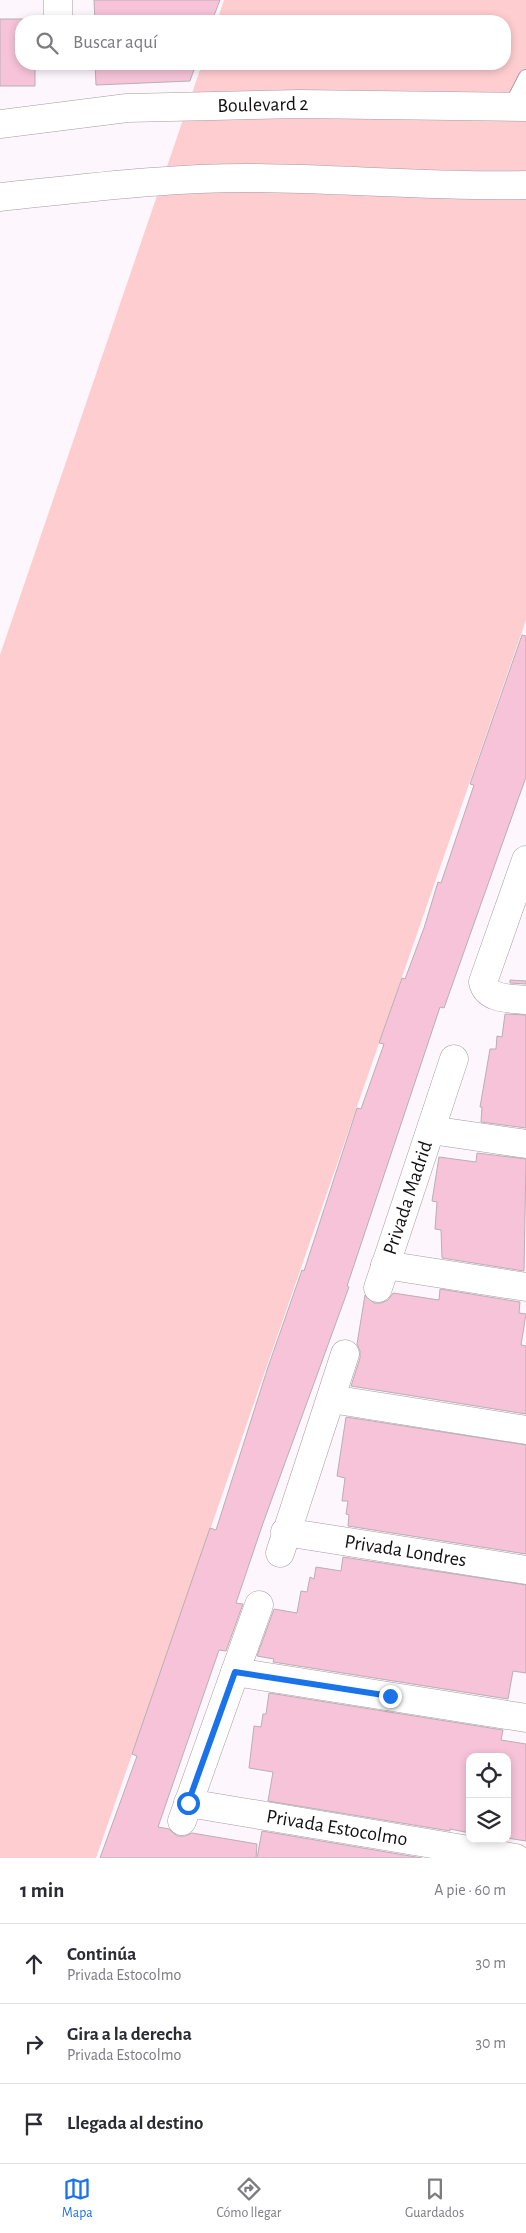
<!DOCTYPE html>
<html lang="es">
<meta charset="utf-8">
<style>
body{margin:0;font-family:"Alegreya Sans",sans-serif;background:#f7f7f7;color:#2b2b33}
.controls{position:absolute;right:15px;bottom:15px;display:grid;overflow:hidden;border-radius:10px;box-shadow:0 2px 8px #0003}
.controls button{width:45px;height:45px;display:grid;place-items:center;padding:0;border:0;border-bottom:1px solid #e1e1e2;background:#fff;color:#2b2b33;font:25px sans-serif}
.stop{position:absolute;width:15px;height:15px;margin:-11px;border:4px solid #1a73e8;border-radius:50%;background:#fff}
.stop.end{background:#1a73e8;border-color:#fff;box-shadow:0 1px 5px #0008}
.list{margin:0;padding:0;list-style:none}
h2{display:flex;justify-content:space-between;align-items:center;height:65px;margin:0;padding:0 20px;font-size:21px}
h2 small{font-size:16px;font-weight:400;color:#7c7c81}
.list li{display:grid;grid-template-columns:32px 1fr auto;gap:15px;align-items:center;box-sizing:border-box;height:80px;padding:0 20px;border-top:1px solid #e1e1e2}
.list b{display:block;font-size:19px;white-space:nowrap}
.list p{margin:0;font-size:16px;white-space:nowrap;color:#7c7c81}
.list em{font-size:16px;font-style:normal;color:#7c7c81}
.icon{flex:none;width:28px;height:28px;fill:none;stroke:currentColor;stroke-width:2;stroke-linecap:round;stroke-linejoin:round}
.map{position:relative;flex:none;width:526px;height:1858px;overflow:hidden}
.search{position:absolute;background:#fff;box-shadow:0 2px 8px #0003;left:15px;right:15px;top:15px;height:55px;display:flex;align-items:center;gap:12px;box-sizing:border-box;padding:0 18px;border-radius:20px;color:#7c7c81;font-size:19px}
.sheet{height:305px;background:#fff}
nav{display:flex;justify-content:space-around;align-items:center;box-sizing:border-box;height:70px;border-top:1px solid #e1e1e2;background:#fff;font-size:14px;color:#7c7c81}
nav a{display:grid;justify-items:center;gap:2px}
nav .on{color:#1a73e8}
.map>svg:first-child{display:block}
.green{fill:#fecdd0}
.building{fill:#f6c3d9;stroke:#b9afb3}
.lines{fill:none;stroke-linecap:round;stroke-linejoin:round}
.service-casing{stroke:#a39ca2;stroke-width:16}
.minor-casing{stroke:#a39ca2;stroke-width:29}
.secondary-casing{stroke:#a39ca2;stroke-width:29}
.service{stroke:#fff;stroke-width:14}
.minor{stroke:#fff;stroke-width:28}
.secondary{stroke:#fff;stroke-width:28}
.route{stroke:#1a73e8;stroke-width:6}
.labels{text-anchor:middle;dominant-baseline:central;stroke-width:4;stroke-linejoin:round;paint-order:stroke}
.street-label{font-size:20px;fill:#131012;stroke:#fdf6fd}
</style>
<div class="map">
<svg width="526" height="1858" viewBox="0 0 526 1858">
<rect width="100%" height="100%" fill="#fdf6fd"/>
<path class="green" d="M224,0H526V620L96,1858H0V655L202,64H505V21H217Z"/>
<path class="building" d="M94,0H220L212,21H95Z
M0,19H34V21H21V64H35V86H0Z
M95,64H196L190,81L96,85Z
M522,635L526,636V777L444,1008L440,1007L347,1286L349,1287L262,1526L236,1603L243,1604L226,1651L219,1650L158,1827L169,1829L177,1836H185L192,1833L257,1844L256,1858H100L137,1756L132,1754L210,1528L216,1530L268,1367L302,1270L304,1271L357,1108L361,1109L384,1044L379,1043L402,978L405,979L424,928L438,882L441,883L474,785L470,784Z
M510,980L526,981V984L510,983Z
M505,1014L526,1015V1128L481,1122L482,1107H480L490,1049H496L497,1036L502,1037Z
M477,1153L526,1159L524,1271L442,1258L441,1230L435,1229L437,1202L432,1201L439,1157L476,1162Z
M440,1289L520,1302L519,1313L526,1314L521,1345L526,1346V1414L351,1386L360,1358V1351L357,1344L365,1295L374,1303H381L388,1300L393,1293L439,1300Z
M346,1417L526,1445V1554L348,1526L349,1515L346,1514L348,1501H342L345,1478L337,1476Z
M343,1557L526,1585V1673L513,1671L508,1699L273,1662L274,1659L257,1656L274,1609L297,1613L301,1591L307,1592L310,1577L314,1579L316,1567L341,1571Z
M269,1693L503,1730L501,1740L526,1744V1841L507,1838V1757H470V1833L450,1829V1831L268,1801L273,1772L249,1768L254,1726L261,1727L263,1714H266Z
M262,1831L422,1858H257Z"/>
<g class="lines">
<defs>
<path id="service" d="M510,108L526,77"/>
<g id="minor">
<path d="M58,0V21"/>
<path d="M526,860L483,982C487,1000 510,998 526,1000"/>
<path d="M431,1130L526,1144"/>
<path d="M385,1265L526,1287"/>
<path id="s1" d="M378,1288L454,1059"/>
<path d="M331,1399L526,1430"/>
<path id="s2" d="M285,1532L526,1570"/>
<path d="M280,1553L345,1354"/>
<path d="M235,1672L526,1718"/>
<path id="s3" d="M188,1803L516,1858"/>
<path d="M182,1821L259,1605"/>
</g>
<g id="secondary">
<path id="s4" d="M0,124L127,108L299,104L526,107"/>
<path d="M0,197C86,188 171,177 257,178C347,179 436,187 526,185"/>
</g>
</defs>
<use href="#service" class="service-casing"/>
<use href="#minor" class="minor-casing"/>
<use href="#secondary" class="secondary-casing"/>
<use href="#service" class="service"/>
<use href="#minor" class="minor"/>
<use href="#secondary" class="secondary"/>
</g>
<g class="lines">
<path class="route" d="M188,1803L235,1672L390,1696"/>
</g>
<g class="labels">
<g class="street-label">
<text stroke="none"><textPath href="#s4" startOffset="264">Boulevard 2</textPath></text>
<text stroke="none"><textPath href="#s1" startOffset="95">Privada Madrid</textPath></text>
<text stroke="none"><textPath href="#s2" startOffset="122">Privada Londres</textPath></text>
<text stroke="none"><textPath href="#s3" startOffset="151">Privada Estocolmo</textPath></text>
</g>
</g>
</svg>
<div class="controls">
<button><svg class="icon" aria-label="locate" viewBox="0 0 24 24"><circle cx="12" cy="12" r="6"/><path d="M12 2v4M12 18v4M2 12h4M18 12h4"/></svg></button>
<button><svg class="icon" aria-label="layers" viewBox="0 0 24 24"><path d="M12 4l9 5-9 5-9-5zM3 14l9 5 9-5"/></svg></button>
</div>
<div class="stop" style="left:188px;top:1803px"></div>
<div class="stop end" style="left:390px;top:1696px"></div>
<div class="search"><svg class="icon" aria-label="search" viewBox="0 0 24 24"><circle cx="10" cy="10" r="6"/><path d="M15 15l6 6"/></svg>Buscar aquí</div>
</div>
<section class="sheet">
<h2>1 min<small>A pie · 60 m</small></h2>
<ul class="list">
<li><svg class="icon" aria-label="ahead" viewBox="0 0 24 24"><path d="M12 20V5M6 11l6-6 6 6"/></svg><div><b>Continúa</b><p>Privada Estocolmo</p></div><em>30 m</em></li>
<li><svg class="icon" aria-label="right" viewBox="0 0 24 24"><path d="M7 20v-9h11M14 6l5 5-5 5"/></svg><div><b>Gira a la derecha</b><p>Privada Estocolmo</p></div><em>30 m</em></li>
<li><svg class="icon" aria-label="arrive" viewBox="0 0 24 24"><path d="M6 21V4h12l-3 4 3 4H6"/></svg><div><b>Llegada al destino</b></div></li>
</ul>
</section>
<nav>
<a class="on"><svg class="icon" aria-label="map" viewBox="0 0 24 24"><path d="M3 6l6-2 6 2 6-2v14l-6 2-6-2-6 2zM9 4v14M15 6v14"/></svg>Mapa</a>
<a><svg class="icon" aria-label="directions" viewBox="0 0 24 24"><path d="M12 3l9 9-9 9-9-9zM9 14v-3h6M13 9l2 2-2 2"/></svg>Cómo llegar</a>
<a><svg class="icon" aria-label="saved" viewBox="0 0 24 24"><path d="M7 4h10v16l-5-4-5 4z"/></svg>Guardados</a>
</nav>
